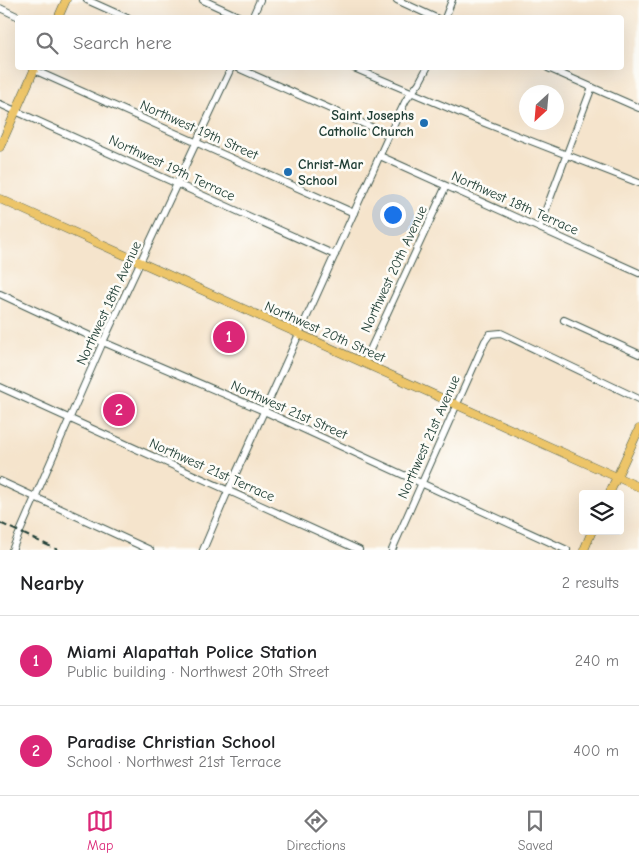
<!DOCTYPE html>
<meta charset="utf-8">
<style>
body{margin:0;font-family:"Comic Neue",sans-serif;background:#f2f2f2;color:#202124}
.controls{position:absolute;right:15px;bottom:15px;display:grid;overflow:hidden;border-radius:5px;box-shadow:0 5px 20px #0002}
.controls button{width:45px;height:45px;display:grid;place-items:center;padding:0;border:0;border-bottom:1px solid #e0e0e0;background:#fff;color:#202124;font:25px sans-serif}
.compass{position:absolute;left:519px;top:85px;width:45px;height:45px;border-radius:50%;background:#fff;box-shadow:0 5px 20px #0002;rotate:206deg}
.you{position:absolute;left:392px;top:214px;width:18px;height:18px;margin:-12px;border:4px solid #fff;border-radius:50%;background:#1a73e8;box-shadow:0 0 0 8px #1a73e833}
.badge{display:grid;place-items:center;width:32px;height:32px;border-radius:50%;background:#db2777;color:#fff;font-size:16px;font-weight:700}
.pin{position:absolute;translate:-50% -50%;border:2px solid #fff;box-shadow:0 1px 5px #0006}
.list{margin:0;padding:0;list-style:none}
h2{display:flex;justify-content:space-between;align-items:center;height:65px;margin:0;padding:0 20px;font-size:21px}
h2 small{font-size:16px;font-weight:400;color:#757577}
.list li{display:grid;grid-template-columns:32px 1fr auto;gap:15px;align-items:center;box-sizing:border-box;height:90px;padding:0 20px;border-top:1px solid #e0e0e0}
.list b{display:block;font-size:19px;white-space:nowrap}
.list p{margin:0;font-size:16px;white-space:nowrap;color:#757577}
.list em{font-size:16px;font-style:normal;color:#757577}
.icon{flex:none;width:28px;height:28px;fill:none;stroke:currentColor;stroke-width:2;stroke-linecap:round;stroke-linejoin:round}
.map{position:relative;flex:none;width:639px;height:550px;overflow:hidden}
.search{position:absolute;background:#fff;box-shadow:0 5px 20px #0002;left:15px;right:15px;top:15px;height:55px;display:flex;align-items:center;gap:12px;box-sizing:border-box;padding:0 18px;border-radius:5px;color:#757577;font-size:19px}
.sheet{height:245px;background:#fff}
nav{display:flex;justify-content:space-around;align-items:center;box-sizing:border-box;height:70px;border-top:1px solid #e0e0e0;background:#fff;font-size:14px;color:#757577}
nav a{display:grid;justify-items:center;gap:2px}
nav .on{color:#db2777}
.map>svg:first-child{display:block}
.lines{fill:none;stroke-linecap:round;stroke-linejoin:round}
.minor-casing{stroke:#3f564b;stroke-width:8}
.major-casing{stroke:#3f564b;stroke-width:9}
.minor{stroke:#fff;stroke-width:6}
.major{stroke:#edc569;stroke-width:8}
.rail{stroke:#1f3d34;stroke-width:2;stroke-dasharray:8 4;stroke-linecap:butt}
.poi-dot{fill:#1f6fb2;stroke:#fdfcf7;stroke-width:2}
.labels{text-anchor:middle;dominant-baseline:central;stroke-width:5;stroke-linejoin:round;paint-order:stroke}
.poi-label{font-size:14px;font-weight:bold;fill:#1f3d34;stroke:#fdfcf7;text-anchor:end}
.street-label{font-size:14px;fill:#1f3d34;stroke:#fdfcf7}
</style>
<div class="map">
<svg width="639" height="550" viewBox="0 0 639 550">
<rect width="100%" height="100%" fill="#fdfcf7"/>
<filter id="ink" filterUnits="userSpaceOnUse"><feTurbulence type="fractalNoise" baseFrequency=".02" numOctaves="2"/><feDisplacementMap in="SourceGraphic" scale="10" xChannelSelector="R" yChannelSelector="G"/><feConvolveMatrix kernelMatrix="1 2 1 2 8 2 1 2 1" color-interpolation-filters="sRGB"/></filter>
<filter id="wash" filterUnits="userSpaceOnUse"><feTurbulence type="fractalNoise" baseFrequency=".0096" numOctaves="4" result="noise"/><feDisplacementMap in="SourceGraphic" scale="20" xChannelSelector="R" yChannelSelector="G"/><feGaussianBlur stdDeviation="1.12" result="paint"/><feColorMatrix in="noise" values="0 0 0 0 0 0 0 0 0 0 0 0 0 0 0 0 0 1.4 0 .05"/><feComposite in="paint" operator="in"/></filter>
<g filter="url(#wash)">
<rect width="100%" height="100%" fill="#f5e4cc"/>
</g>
<g filter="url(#ink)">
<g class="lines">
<defs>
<path id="minor" d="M87,0L127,18
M203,0L242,18
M397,0L436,18
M0,8L21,18
M252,18L260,0
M445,18L452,0
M238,68L389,135
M354,68L477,120L639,183
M548,68L639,108
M34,70L354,213
M0,104L335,255
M380,156L639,273
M539,228L592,87
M0,294L103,342L264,411L567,550
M564,320L639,354
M364,363L446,186
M0,387L359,550
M0,481L150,550
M12,550L103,342L231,68
M203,550L228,491L389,135L406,100L419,83L427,68
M392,550L485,341L490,334L501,333L639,399"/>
<path id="major" d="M58,18L66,0
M0,147L35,68
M0,199L639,487
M609,494L639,429
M584,550L592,531"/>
</defs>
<use href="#minor" class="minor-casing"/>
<use href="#major" class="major-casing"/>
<use href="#minor" class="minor"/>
<use href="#major" class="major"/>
<path class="rail" d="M0,523L58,550"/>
</g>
</g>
<g class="poi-dot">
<circle cx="424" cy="123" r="5"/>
<circle cx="288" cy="172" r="5"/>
</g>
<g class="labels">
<g class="poi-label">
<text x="414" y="115">Saint Josephs<tspan x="414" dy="16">Catholic Church</tspan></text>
<text x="298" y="164" text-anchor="start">Christ-Mar<tspan x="298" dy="16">School</tspan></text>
</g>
<g class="street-label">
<text transform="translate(199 130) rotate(24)">Northwest 19th Street</text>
<text transform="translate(172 168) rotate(25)">Northwest 19th Terrace</text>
<text transform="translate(515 203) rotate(24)">Northwest 18th Terrace</text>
<text transform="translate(394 269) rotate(-65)">Northwest 20th Avenue</text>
<text transform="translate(109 303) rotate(-65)">Northwest 18th Avenue</text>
<text transform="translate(325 332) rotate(24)">Northwest 20th Street</text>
<text transform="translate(289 410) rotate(24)">Northwest 21st Street</text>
<text transform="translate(429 437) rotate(-66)">Northwest 21st Avenue</text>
<text transform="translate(212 470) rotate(24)">Northwest 21st Terrace</text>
</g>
</g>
</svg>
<div class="controls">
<button><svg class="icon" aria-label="layers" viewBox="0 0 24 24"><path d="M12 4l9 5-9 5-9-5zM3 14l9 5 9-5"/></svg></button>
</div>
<svg class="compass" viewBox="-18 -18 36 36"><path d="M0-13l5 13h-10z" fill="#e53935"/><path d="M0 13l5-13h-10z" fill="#757577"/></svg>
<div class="you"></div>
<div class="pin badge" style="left:229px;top:337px">1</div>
<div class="pin badge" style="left:119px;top:410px">2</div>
<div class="search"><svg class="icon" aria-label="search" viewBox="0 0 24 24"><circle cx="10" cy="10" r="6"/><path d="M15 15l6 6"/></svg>Search here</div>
</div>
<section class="sheet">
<h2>Nearby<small>2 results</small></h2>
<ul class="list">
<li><span class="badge">1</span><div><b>Miami Alapattah Police Station</b><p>Public building · Northwest 20th Street</p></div><em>240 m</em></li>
<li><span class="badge">2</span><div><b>Paradise Christian School</b><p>School · Northwest 21st Terrace</p></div><em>400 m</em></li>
</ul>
</section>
<nav>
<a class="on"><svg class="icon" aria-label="map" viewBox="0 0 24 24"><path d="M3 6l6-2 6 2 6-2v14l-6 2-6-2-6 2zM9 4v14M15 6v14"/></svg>Map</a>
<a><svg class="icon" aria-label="directions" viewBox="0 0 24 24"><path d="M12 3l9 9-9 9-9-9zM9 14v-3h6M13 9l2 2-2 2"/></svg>Directions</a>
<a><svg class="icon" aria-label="saved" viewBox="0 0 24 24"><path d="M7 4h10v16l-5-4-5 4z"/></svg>Saved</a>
</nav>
